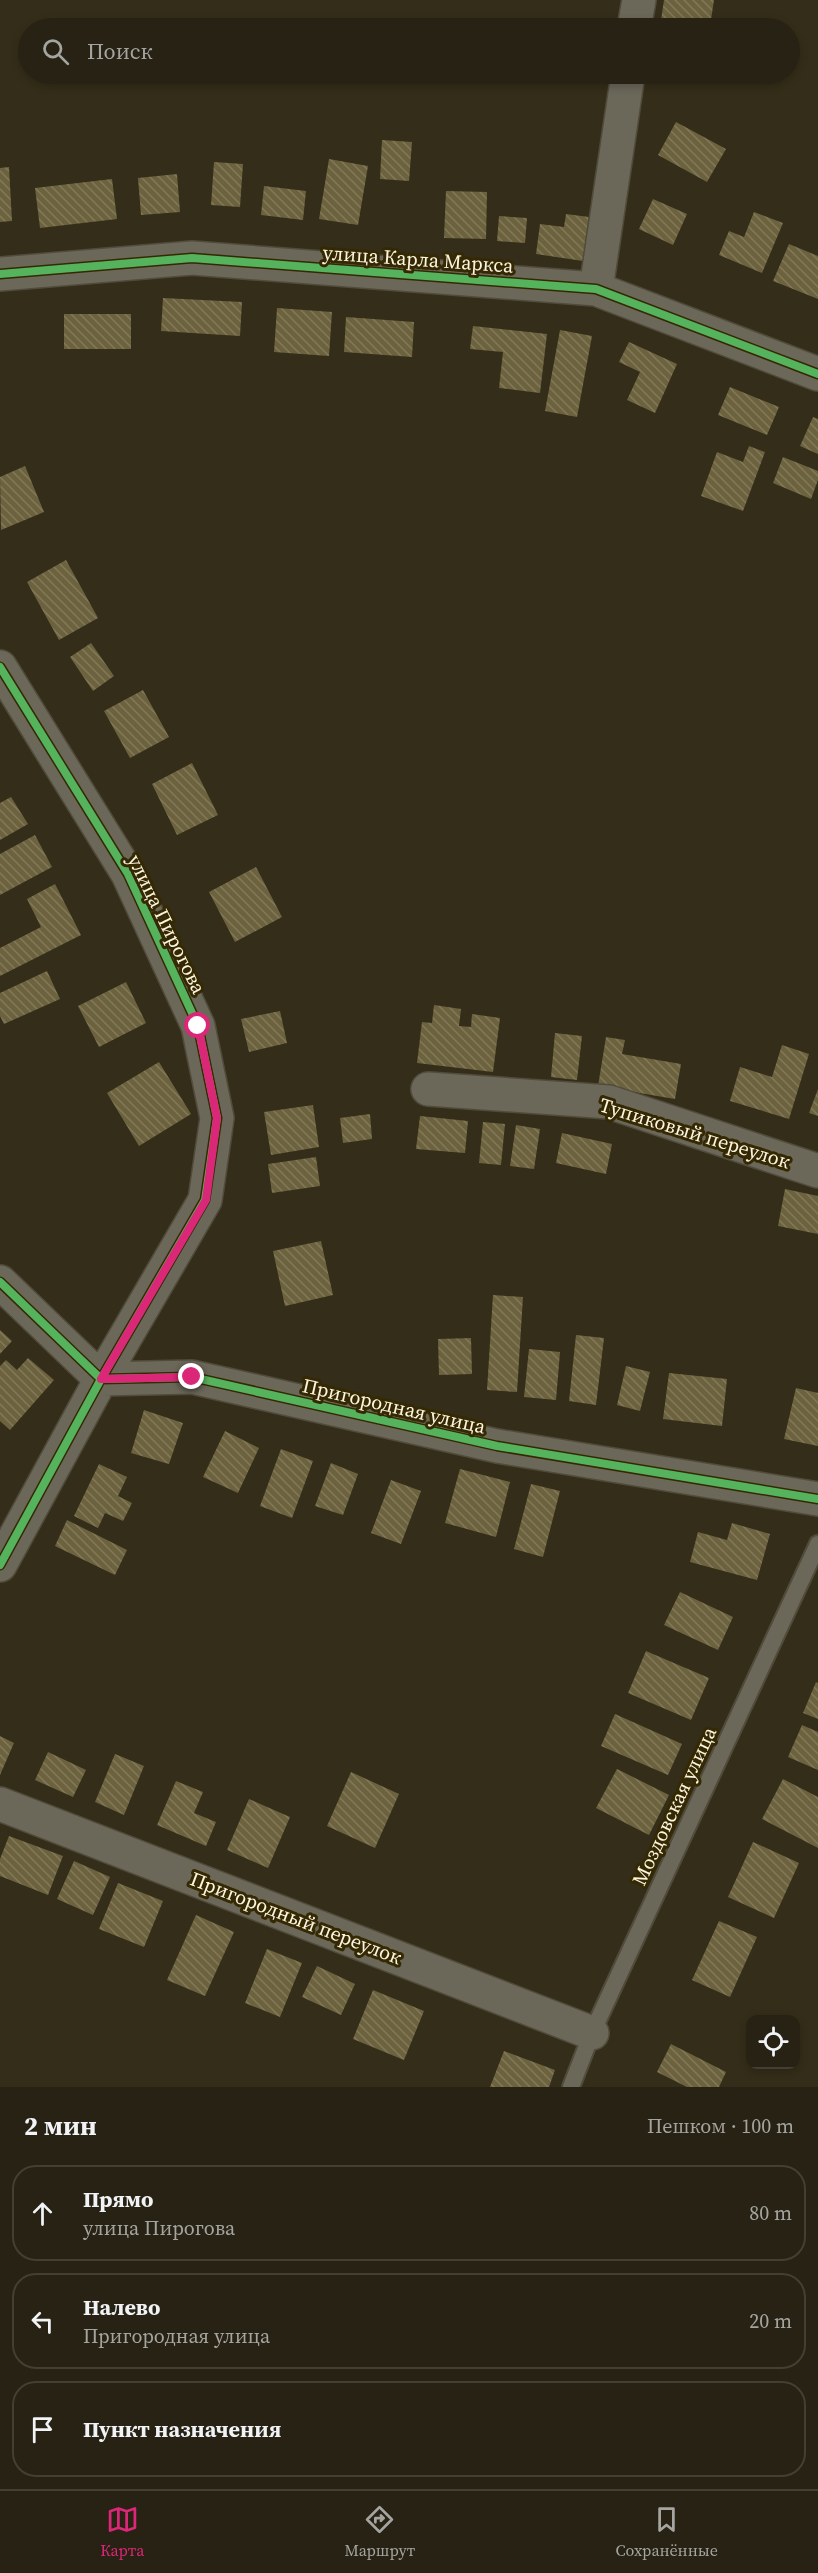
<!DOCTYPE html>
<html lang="ru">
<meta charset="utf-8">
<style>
body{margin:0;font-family:"Source Serif 4",serif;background:#2f2a1c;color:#f1f3f6}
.controls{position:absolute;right:18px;bottom:18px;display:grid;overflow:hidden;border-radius:12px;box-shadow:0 3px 9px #0003}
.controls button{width:54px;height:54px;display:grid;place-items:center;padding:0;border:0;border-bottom:2px solid #433f33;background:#272213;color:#f1f3f6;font:30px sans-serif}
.stop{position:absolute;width:18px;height:18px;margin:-14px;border:4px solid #db2777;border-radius:50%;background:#fff}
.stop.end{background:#db2777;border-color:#fff;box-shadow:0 2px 6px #0008}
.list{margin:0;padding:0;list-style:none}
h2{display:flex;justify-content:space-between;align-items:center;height:78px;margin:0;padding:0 24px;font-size:26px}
h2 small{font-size:20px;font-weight:400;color:#a4a4a0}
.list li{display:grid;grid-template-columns:39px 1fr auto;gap:18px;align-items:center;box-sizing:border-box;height:96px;margin:0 12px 12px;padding:0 12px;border:2px solid #433f33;border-radius:24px}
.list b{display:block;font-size:22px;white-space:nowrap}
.list p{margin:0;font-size:20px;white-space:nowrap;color:#a4a4a0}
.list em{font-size:20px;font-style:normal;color:#a4a4a0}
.icon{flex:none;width:33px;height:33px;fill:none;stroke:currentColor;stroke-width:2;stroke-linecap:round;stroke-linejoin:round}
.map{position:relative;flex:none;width:818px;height:2087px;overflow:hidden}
.search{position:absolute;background:#272213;box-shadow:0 3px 9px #0003;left:18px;right:18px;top:18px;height:66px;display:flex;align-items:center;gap:15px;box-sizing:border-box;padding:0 21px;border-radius:33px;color:#a4a4a0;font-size:22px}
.sheet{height:402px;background:#272213}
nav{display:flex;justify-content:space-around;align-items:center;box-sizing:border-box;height:84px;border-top:2px solid #433f33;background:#272213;font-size:16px;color:#a4a4a0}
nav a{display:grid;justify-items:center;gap:3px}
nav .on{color:#db2777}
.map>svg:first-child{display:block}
.building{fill:url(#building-back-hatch)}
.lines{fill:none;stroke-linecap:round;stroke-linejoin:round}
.lane-casing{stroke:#504b3b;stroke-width:20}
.street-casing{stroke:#504b3b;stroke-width:36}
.lane{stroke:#6b6759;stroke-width:16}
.street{stroke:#6b6759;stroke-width:33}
.cycleway-casing{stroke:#352903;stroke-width:11}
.cycleway{stroke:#56b35d;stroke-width:8}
.route{stroke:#db2777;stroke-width:8}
.labels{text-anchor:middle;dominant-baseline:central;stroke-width:6;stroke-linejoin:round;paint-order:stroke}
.street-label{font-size:20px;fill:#fcf5e0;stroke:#352903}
</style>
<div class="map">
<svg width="818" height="2087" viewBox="0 0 818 2087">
<defs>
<pattern id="building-back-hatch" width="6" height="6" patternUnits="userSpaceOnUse" patternTransform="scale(1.5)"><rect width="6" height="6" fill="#6c623e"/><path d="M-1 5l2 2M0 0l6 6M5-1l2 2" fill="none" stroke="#82795a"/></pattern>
</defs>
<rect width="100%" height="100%" fill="#342d19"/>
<path class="building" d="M664,0H714L710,26L661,20Z
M676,122L726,149L707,182L658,155Z
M382,140L412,142L409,181L380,179Z
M329,159L368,166L358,225L319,219Z
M214,162L243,164L240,207L211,205Z
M9,167L12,221L0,222V168Z
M177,174L180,212L141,215L138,178Z
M112,179L117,219L40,228L35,188Z
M264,186L306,191L303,220L261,215Z
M446,191L487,192L486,239L444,238Z
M653,199L687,214L673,245L639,229Z
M754,212L783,223L762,273L719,255L729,231L744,237Z
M566,214L589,217L583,261L536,254L540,224L564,227Z
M499,216L527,218L525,243L497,241Z
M789,244L818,256V299L773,281Z
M163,298L242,302L240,336L161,331Z
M277,308L332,312L329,356L274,352Z
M64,314H131V349H64Z
M346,317L414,322L412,357L344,352Z
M473,326L547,334L540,393L499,388L503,352L470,349Z
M560,330L592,336L577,417L545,411Z
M629,342L677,364L655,413L627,400L640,372L619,362Z
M730,387L779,407L767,435L718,415Z
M813,417L818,419V454L800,446Z
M749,446L765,452L743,511L701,496L717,452L743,462Z
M783,457L818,471V480L811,499L773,483Z
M25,466L44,512L1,530L0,477Z
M66,560L98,618L59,640L27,582Z
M91,643L114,676L93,691L70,657Z
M143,690L169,737L130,758L104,711Z
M192,763L218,815L177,835L152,784Z
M11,797L28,824L0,840V803Z
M35,835L52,867L0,895V854Z
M256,867L282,917L235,942L209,892Z
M55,884L81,935L0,976V948L41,927L27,899Z
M47,971L60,999L4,1024L0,1016V993Z
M126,982L146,1023L99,1047L78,1006Z
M434,1005L461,1009L459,1026L471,1027L472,1014L500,1018L493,1072L417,1063L422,1022L432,1023Z
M280,1011L287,1043L249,1052L241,1019Z
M555,1033L582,1036L577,1080L551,1077Z
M606,1037L625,1040L622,1054L681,1064L675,1099L598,1086Z
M782,1045L809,1054L789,1119L730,1101L740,1067L772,1077Z
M159,1062L191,1114L139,1146L107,1093Z
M818,1089V1116L809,1113Z
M313,1105L319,1147L271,1155L264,1112Z
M370,1114L372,1139L343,1143L340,1118Z
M420,1116L468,1121L465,1153L416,1149Z
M483,1122L505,1124L501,1165L479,1163Z
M516,1125L540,1129L534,1169L510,1166Z
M562,1133L612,1144L606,1174L556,1163Z
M316,1157L320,1186L272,1193L268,1164Z
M785,1189L818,1196V1234L778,1226Z
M321,1241L333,1295L285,1306L273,1251Z
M493,1295L523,1297L517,1392L487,1390Z
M0,1330L12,1341L0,1354Z
M576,1335L604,1338L596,1405L569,1401Z
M471,1338L472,1374L439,1375L438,1339Z
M529,1349L560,1352L556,1400L524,1397Z
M28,1358L54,1380L10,1430L0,1421V1366L6,1360L17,1370Z
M626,1366L650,1372L640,1411L617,1405Z
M669,1373L727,1379L722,1426L663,1419Z
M796,1388L818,1393V1446L784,1439Z
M144,1410L183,1423L169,1464L131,1453Z
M225,1431L259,1448L238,1493L203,1477Z
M281,1449L313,1461L292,1518L260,1506Z
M331,1463L358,1474L343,1515L315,1506Z
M99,1464L127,1477L118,1496L132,1503L123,1521L105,1513L98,1528L74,1516Z
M460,1469L510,1482L496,1537L445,1523Z
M391,1480L421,1491L401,1544L371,1533Z
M531,1484L560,1491L543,1557L514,1549Z
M67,1520L127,1550L115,1575L55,1546Z
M732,1523L770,1534L757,1580L690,1562L698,1532L727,1540Z
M680,1592L733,1617L718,1650L664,1625Z
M646,1651L709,1678L691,1720L628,1693Z
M816,1682L818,1683V1719L803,1713Z
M615,1714L682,1744L668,1775L601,1746Z
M802,1725L818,1732V1770L788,1757Z
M0,1736L14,1743L0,1775Z
M48,1752L86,1770L73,1797L35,1780Z
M115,1754L144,1766L124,1815L95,1802Z
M617,1769L669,1795L649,1835L596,1808Z
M351,1772L399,1794L375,1848L327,1826Z
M783,1779L818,1797V1848L762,1819Z
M176,1781L203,1792L194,1813L216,1822L206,1846L157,1825Z
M249,1799L290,1817L268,1868L227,1850Z
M9,1836L63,1856L48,1895L0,1876V1859Z
M753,1842L799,1863L774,1918L728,1897Z
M74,1861L110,1877L93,1915L57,1899Z
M118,1883L163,1901L144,1947L99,1929Z
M196,1915L234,1932L205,1996L167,1980Z
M719,1921L757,1937L730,1997L692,1980Z
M267,1949L302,1963L280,2017L245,2003Z
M317,1966L355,1984L341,2015L302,1997Z
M373,1990L424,2011L404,2060L353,2039Z
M671,2044L726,2072L719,2087H687L657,2072Z
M504,2051L555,2070L549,2087H490Z"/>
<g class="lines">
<defs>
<path id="lane" d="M571,2087L592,2033L818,1544"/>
<path id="street" d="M634,28L639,0
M0,274L192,258L596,289L818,374
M596,289L628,74
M0,667L128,874L198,1026L217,1118L205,1200L101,1379L0,1565
M428,1089L609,1102L818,1171
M0,1282L101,1379L192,1377L497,1446L818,1499
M0,1804L592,2033"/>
</defs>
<use href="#lane" class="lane-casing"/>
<use href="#street" class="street-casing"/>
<use href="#lane" class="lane"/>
<use href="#street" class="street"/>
<defs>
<path id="cycleway" d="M0,274L192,258L596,289L818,374
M0,667L128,874L198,1026L217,1118L205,1200L101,1379L0,1565
M0,1282L101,1379L192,1377L497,1446L818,1499"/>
</defs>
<use href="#cycleway" class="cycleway-casing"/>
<use href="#cycleway" class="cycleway"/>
</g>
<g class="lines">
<path class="route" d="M192,1377L101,1379L206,1200L217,1118L198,1026"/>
</g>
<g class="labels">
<g class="street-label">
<text transform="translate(418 259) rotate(4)">улица Карла Маркса</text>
<text transform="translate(167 924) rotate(64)">улица Пирогова</text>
<text transform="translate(695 1133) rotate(17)">Тупиковый переулок</text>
<text transform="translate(394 1406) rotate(13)">Пригородная улица</text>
<text transform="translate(674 1806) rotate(-65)">Моздовская улица</text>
<text transform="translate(296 1918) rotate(21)">Пригородный переулок</text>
</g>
</g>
</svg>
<div class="controls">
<button><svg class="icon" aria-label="locate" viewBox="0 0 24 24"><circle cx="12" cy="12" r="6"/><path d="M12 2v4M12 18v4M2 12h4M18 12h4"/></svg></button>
</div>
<div class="stop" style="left:198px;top:1026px"></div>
<div class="stop end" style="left:192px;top:1377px"></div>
<div class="search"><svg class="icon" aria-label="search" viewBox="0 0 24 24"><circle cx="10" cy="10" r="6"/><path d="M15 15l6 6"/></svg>Поиск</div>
</div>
<section class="sheet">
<h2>2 мин<small>Пешком · 100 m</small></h2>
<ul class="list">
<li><svg class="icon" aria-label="ahead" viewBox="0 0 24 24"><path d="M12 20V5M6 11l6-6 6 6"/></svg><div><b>Прямо</b><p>улица Пирогова</p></div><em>80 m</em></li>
<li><svg class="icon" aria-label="left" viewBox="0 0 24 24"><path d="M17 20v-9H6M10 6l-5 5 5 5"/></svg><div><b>Налево</b><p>Пригородная улица</p></div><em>20 m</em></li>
<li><svg class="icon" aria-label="arrive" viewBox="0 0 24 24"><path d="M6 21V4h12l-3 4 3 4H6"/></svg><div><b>Пункт назначения</b></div></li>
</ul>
</section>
<nav>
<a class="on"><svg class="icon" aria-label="map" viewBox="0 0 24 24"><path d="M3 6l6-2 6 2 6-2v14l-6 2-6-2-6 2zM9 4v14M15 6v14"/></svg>Карта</a>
<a><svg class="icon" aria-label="directions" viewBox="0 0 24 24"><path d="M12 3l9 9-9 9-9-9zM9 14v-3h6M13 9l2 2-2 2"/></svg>Маршрут</a>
<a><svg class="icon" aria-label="saved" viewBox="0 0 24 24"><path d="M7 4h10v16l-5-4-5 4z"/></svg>Сохранённые</a>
</nav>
